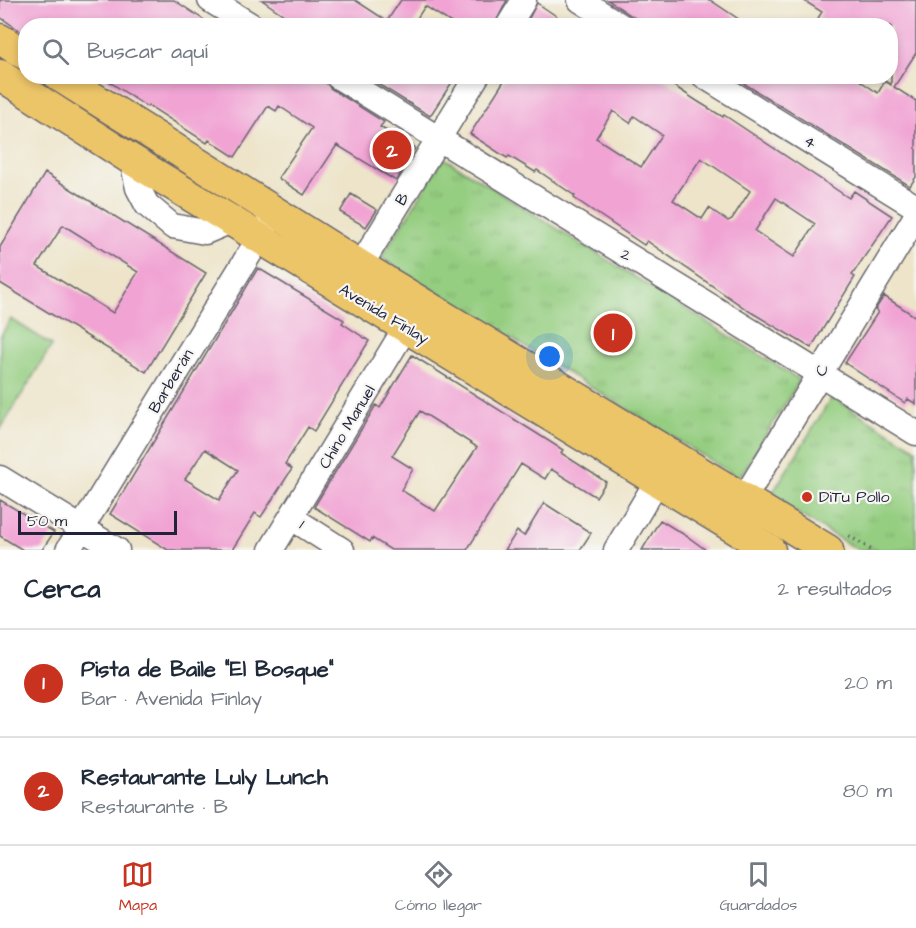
<!DOCTYPE html>
<html lang="es">
<meta charset="utf-8">
<style>
body{margin:0;font-family:"Architects Daughter",sans-serif;background:#f6f6f7;color:#1f2937}
.scale{position:absolute;left:18px;bottom:15px;width:159px;box-sizing:border-box;padding-left:6px;border:3px solid #22223b;border-top:0;font-size:16px;line-height:21px;white-space:nowrap;color:#22223b;-webkit-text-stroke:4px #f6f6f2;paint-order:stroke}
.you{position:absolute;left:550px;top:357px;width:21px;height:21px;margin:-15px;border:4px solid #fff;border-radius:50%;background:#1a73e8;box-shadow:0 0 0 9px #1a73e833}
.badge{display:grid;place-items:center;width:39px;height:39px;border-radius:50%;background:#c8321e;color:#fff;font-size:20px;font-weight:700}
.pin{position:absolute;translate:-50% -50%;border:3px solid #fff;box-shadow:0 2px 6px #0006}
.list{margin:0;padding:0;list-style:none}
h2{display:flex;justify-content:space-between;align-items:center;height:78px;margin:0;padding:0 24px;font-size:26px}
h2 small{font-size:20px;font-weight:400;color:#747a83}
.list li{display:grid;grid-template-columns:39px 1fr auto;gap:18px;align-items:center;box-sizing:border-box;height:108px;padding:0 24px;border-top:2px solid #e0e1e3}
.list b{display:block;font-size:22px;white-space:nowrap}
.list p{margin:0;font-size:20px;white-space:nowrap;color:#747a83}
.list em{font-size:20px;font-style:normal;color:#747a83}
.icon{flex:none;width:33px;height:33px;fill:none;stroke:currentColor;stroke-width:2;stroke-linecap:round;stroke-linejoin:round}
.map{position:relative;flex:none;width:916px;height:550px;overflow:hidden}
.search{position:absolute;background:#fff;box-shadow:0 3px 9px #0003;left:18px;right:18px;top:18px;height:66px;display:flex;align-items:center;gap:15px;box-sizing:border-box;padding:0 21px;border-radius:24px;color:#747a83;font-size:22px}
.sheet{height:294px;background:#fff}
nav{display:flex;justify-content:space-around;align-items:center;box-sizing:border-box;height:84px;border-top:2px solid #e0e1e3;background:#fff;font-size:16px;color:#747a83}
nav a{display:grid;justify-items:center;gap:3px}
nav .on{color:#c8321e}
.map>svg:first-child{display:block}
.grass{fill:url(#grass-tufts);stroke:#5c785e;stroke-width:1.5}
.pitch{fill:#95ce81;stroke:#5c785e;stroke-width:1.5}
.building{fill:#f1a4d4;fill-rule:evenodd}
.lines{fill:none;stroke-linecap:round;stroke-linejoin:round}
.minor-casing{stroke:#69666d;stroke-width:27}
.major-casing{stroke:#69666d;stroke-width:33}
.path{stroke:#69666d;stroke-width:4;stroke-dasharray:1.5 4.5;stroke-linecap:butt}
.minor{stroke:#fff;stroke-width:24}
.major{stroke:#edc569;stroke-width:30}
.poi-dot{fill:#c8321e;stroke:#f6f6f2;stroke-width:2}
.labels{text-anchor:middle;dominant-baseline:central;stroke-width:4.5;stroke-linejoin:round;paint-order:stroke}
.street-label{font-size:16px;fill:#22223b;stroke:#f6f6f2}
.poi-label{font-size:16px;fill:#22223b;stroke:#f6f6f2;text-anchor:start}
</style>
<div class="map">
<svg width="916" height="550" viewBox="0 0 916 550">
<defs>
<pattern id="grass-tufts" width="24" height="20" patternUnits="userSpaceOnUse" patternTransform="scale(1.5)"><rect width="24" height="20" fill="#95ce81"/><path d="M3 7l-1-3M5 7V3M7 7l1-3M15 17l-1-3M17 17v-4M19 17l1-3" fill="none" stroke="#80b170"/></pattern>
</defs>
<rect width="100%" height="100%" fill="#f6f6f2"/>
<filter id="ink" filterUnits="userSpaceOnUse"><feTurbulence type="fractalNoise" baseFrequency=".0167" numOctaves="2"/><feDisplacementMap in="SourceGraphic" scale="12" xChannelSelector="R" yChannelSelector="G"/><feConvolveMatrix kernelMatrix="1 2 1 2 8 2 1 2 1" color-interpolation-filters="sRGB"/></filter>
<filter id="wash" filterUnits="userSpaceOnUse"><feTurbulence type="fractalNoise" baseFrequency=".008" numOctaves="4" result="noise"/><feDisplacementMap in="SourceGraphic" scale="24" xChannelSelector="R" yChannelSelector="G"/><feGaussianBlur stdDeviation="1.35" result="paint"/><feColorMatrix in="noise" values="0 0 0 0 0 0 0 0 0 0 0 0 0 0 0 0 0 1.4 0 .05"/><feComposite in="paint" operator="in"/></filter>
<g filter="url(#wash)">
<rect width="100%" height="100%" fill="#ede4c9"/>
<path class="grass" d="M444,158L800,380L739,478L381,258Z
M832,397L916,449V550H858L770,497Z"/>
<path class="pitch" d="M11,319L52,345L0,430V337Z"/>
<g id="blocks">
<path class="building" d="M0,0H174L213,26H26L22,32L0,17Z
M262,0H355L387,21L401,0H507L494,26H456L425,6L412,26H300Z
M608,0H710L749,26H647Z
M803,0H916V53L894,87L916,101V177L910,186L732,76H853L878,93L885,81L891,85V26H831L818,18L822,12Z
M537,3L571,26H525Z
M101,76H323L330,88L384,122L380,127L415,148L396,181L337,145L304,195L278,178L312,128L279,106L276,111L268,106L235,157L209,140L207,143L148,105L147,107Z
M365,76H456L430,116Z
M507,76H659L697,101L723,117L724,115L849,198L854,191L892,216L852,275L855,277L811,348L749,311L647,241L644,245L574,198L575,196L537,170L535,172L509,156L507,158L470,134ZM613,111L630,123L634,116L662,135L641,167L596,138ZM701,158L750,191L732,219L728,221L709,208L702,219L673,200ZM776,198L815,224L794,257L755,231Z
M45,173L206,273L146,372L0,283V247ZM63,225L138,272L113,313L37,266Z
M351,194L377,210L366,227L340,212Z
M258,268L344,320L342,323L369,341L314,431L308,427L285,464L292,469L261,517L255,513L232,550H168L110,514ZM205,449L238,470L219,500L185,479Z
M884,296L916,317V404L908,399L905,403L845,363L878,312L875,310Z
M412,355L563,450L561,453L606,482L596,497L551,469L545,479L521,464L467,550H391L372,538L370,542L314,507L376,405L380,408ZM420,411L477,447L435,511L401,490L413,469L392,456Z
M0,500L54,532L42,550H23L0,536Z
M544,503L591,533L580,550H505L517,531L524,536Z
M660,520L688,537L706,550H642Z"/>
</g>
</g>
<g filter="url(#ink)">
<use href="#blocks" fill-opacity="0" stroke="#69666d" stroke-width="1.5"/>
<g class="lines">
<defs>
<path id="minor" d="M210,0L252,26
M580,0L621,26
M508,26L524,0
M337,76L916,433
M704,76L916,207
M132,160L138,188L147,205L172,226L205,232L231,221
M351,281L477,76
M0,478L117,550
M734,515L916,216
M292,518L342,550
M68,550L269,222
M271,550L415,312
M616,550L665,468"/>
<path id="major" d="M0,39L26,55
M0,75L132,160L770,550
M59,76L361,266L828,550"/>
</defs>
<use href="#minor" class="minor-casing"/>
<use href="#major" class="major-casing"/>
<path class="path" d="M849,536L872,550"/>
<use href="#minor" class="minor"/>
<use href="#major" class="major"/>
</g>
</g>
<circle class="poi-dot" cx="807" cy="497" r="6"/>
<g class="labels">
<g class="street-label">
<text transform="translate(810 142) rotate(32)">4</text>
<text transform="translate(402 199) rotate(-58)">B</text>
<text transform="translate(626 255) rotate(32)">2</text>
<text transform="translate(384 314) rotate(31)">Avenida Finlay</text>
<text transform="translate(822 370) rotate(-58)">C</text>
<text transform="translate(171 381) rotate(-59)">Barberán</text>
<text transform="translate(347 427) rotate(-59)">Chino Manuel</text>
<text transform="translate(302 524) rotate(33)">1</text>
</g>
<g class="poi-label">
<text x="819" y="497">DiTu Pollo</text>
</g>
</g>
</svg>
<div class="scale">50 m</div>
<div class="you"></div>
<div class="pin badge" style="left:613px;top:333px">1</div>
<div class="pin badge" style="left:392px;top:150px">2</div>
<div class="search"><svg class="icon" aria-label="search" viewBox="0 0 24 24"><circle cx="10" cy="10" r="6"/><path d="M15 15l6 6"/></svg>Buscar aquí</div>
</div>
<section class="sheet">
<h2>Cerca<small>2 resultados</small></h2>
<ul class="list">
<li><span class="badge">1</span><div><b>Pista de Baile &quot;El Bosque&quot;</b><p>Bar · Avenida Finlay</p></div><em>20 m</em></li>
<li><span class="badge">2</span><div><b>Restaurante Luly Lunch</b><p>Restaurante · B</p></div><em>80 m</em></li>
</ul>
</section>
<nav>
<a class="on"><svg class="icon" aria-label="map" viewBox="0 0 24 24"><path d="M3 6l6-2 6 2 6-2v14l-6 2-6-2-6 2zM9 4v14M15 6v14"/></svg>Mapa</a>
<a><svg class="icon" aria-label="directions" viewBox="0 0 24 24"><path d="M12 3l9 9-9 9-9-9zM9 14v-3h6M13 9l2 2-2 2"/></svg>Cómo llegar</a>
<a><svg class="icon" aria-label="saved" viewBox="0 0 24 24"><path d="M7 4h10v16l-5-4-5 4z"/></svg>Guardados</a>
</nav>
